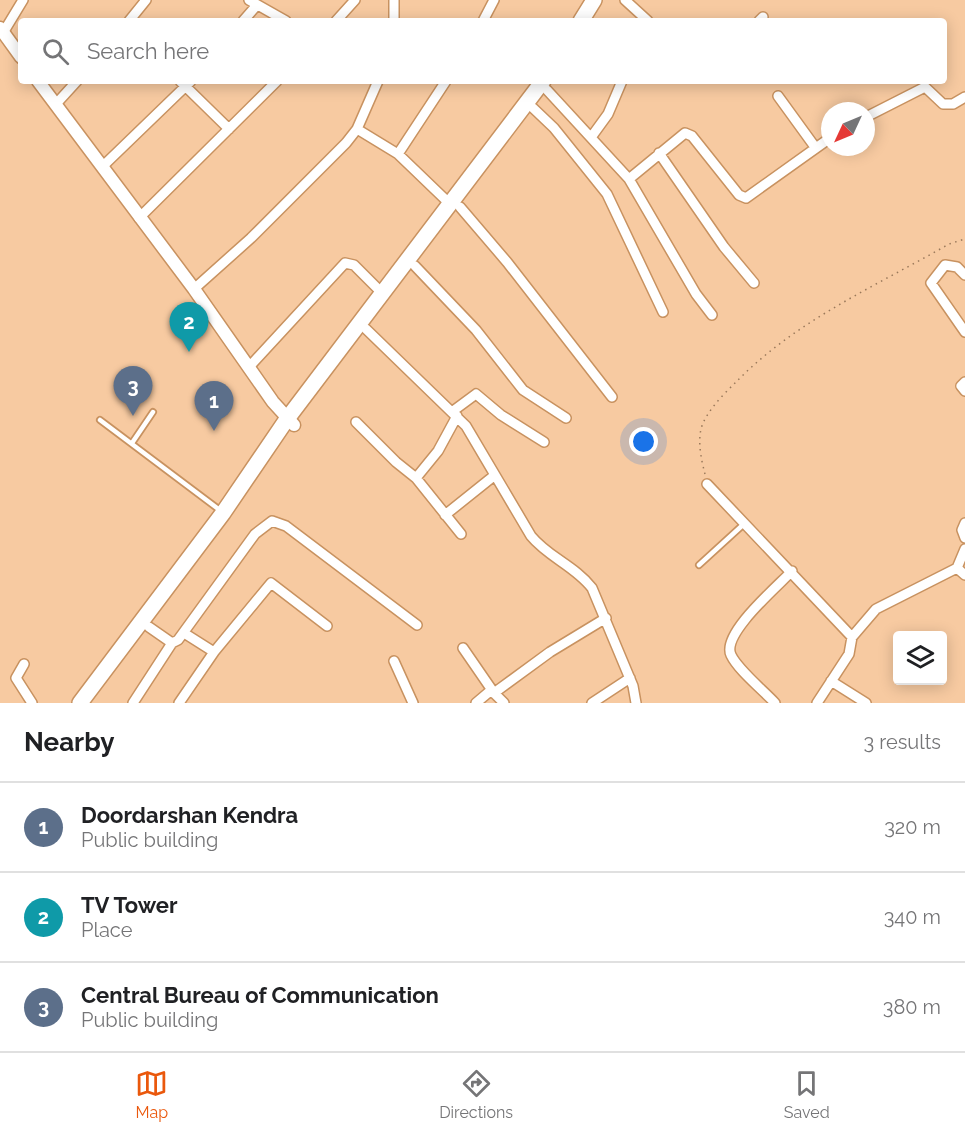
<!DOCTYPE html>
<style>
body{margin:0;font-family:Raleway,sans-serif;background:#f2f2f2;color:#202124}
.controls{position:absolute;right:18px;bottom:18px;display:grid;overflow:hidden;border-radius:6px;box-shadow:0 3px 15px #0003}
.controls button{width:54px;height:54px;display:grid;place-items:center;padding:0;border:0;border-bottom:2px solid #e0e0e0;background:#fff;color:#202124;font:30px sans-serif}
.compass{position:absolute;left:821px;top:102px;width:54px;height:54px;border-radius:50%;background:#fff;box-shadow:0 3px 15px #0003;rotate:226deg}
.you{position:absolute;left:644px;top:442px;width:21px;height:21px;margin:-15px;border:4px solid #fff;border-radius:50%;background:#1a73e8;box-shadow:0 0 0 9px #1a73e833}
.badge{display:grid;place-items:center;width:39px;height:39px;border-radius:50%;background:#ea580c;color:#fff;font-size:20px;font-weight:700}
.pin{position:absolute;translate:-50% -50px;filter:drop-shadow(0 2px 3px #0008)}
.pin::after{content:'';position:absolute;top:32px;width:21px;height:18px;background:inherit;clip-path:polygon(0 0,100% 0,50% 100%)}
.list{margin:0;padding:0;list-style:none}
h2{display:flex;justify-content:space-between;align-items:center;height:78px;margin:0;padding:0 24px;font-size:26px}
h2 small{font-size:20px;font-weight:400;color:#757577}
.list li{display:grid;grid-template-columns:39px 1fr auto;gap:18px;align-items:center;box-sizing:border-box;height:90px;padding:0 24px;border-top:2px solid #e0e0e0}
.list b{display:block;font-size:22px;white-space:nowrap}
.list p{margin:0;font-size:20px;white-space:nowrap;color:#757577}
.list em{font-size:20px;font-style:normal;color:#757577}
.icon{flex:none;width:33px;height:33px;fill:none;stroke:currentColor;stroke-width:2;stroke-linecap:round;stroke-linejoin:round}
.map{position:relative;flex:none;width:965px;height:703px;overflow:hidden}
.search{position:absolute;background:#fff;box-shadow:0 3px 15px #0003;left:18px;right:18px;top:18px;height:66px;display:flex;align-items:center;gap:15px;box-sizing:border-box;padding:0 21px;border-radius:6px;color:#757577;font-size:22px}
.sheet{height:348px;background:#fff}
nav{display:flex;justify-content:space-around;align-items:center;box-sizing:border-box;height:84px;border-top:2px solid #e0e0e0;background:#fff;font-size:16px;color:#757577}
nav a{display:grid;justify-items:center;gap:3px}
nav .on{color:#ea580c}
.map>svg:first-child{display:block}
.lines{fill:none;stroke-linecap:round;stroke-linejoin:round}
.service-casing{stroke:#c89260;stroke-width:8}
.minor-casing{stroke:#c89260;stroke-width:12}
.tertiary-casing{stroke:#c89260;stroke-width:15}
.primary-casing{stroke:#c89260;stroke-width:18}
.path{stroke:#99785a;stroke-width:1.5;stroke-dasharray:1.5 4.5;stroke-linecap:butt}
.service{stroke:#fff;stroke-width:4.5}
.minor{stroke:#fff;stroke-width:9}
.tertiary{stroke:#fff;stroke-width:12}
.primary{stroke:#fff;stroke-width:15}
</style>
<div class="map">
<svg width="965" height="703" viewBox="0 0 965 703">
<rect width="100%" height="100%" fill="#f7caa1"/>
<g class="lines">
<defs>
<path id="service" d="M100,420L221,511
M132,443L153,412
M699,565L745,523"/>
<path id="minor" d="M249,0L286,21
M394,0V21
M625,0L648,21
M129,21L146,0
M243,21L257,5
M336,21L355,0
M483,21L494,0
M759,21L763,17
M3,33L23,0
M180,81L229,129
M547,90L629,179L696,294L712,315
M778,96L815,147
M56,104L77,81
M533,108L554,128L607,194L663,312
M866,117L925,87L943,104H953L965,97
M357,129L398,154L446,81
M592,136L608,114L622,81
M659,153L724,247L754,283
M398,154L451,205
M102,167L191,81
M629,179L685,133L692,136L739,195L746,198L830,138
M460,207L507,262L612,397
M139,218L277,81
M415,266L476,330L523,390L566,418
M965,275L957,267L945,265L931,283L965,332
M194,289L251,238L346,143L357,129L378,81
M366,329L466,426L531,536C548,557 575,566 592,588L633,686L636,703
M249,367L345,263L354,265L383,294
M965,382L961,386L965,391
M453,411L476,394L501,415L544,442
M457,416L438,451L416,478L461,534
M356,422L396,462L416,478
M707,484L852,637L849,654L817,703
M445,515L495,475
M965,523L962,530L965,538
M957,568L965,549
M149,627L172,643L178,640L255,534L272,521L286,526L417,625
M184,633L214,652L271,583L327,626
M852,637L876,609L957,568L965,575
M463,648L494,693L550,652L606,618
M394,661L413,703
M24,664L16,678L32,703
M831,681L866,703
M133,703L172,643
M179,703L214,652
M476,703L489,692L494,693L504,703
M592,703L630,678
M775,703C763,690 738,670 731,655C721,634 778,586 792,571"/>
<path id="tertiary" d="M0,28L21,57
M38,81L194,289L273,402L294,425"/>
<path id="primary" d="M581,21L594,0
M80,703L223,513L287,419L543,81"/>
</defs>
<use href="#service" class="service-casing"/>
<use href="#minor" class="minor-casing"/>
<use href="#tertiary" class="tertiary-casing"/>
<use href="#primary" class="primary-casing"/>
<path class="path" d="M705,474C701,459 696,436 704,421C712,405 727,391 739,379C799,319 876,286 949,244L965,239"/>
<use href="#service" class="service"/>
<use href="#minor" class="minor"/>
<use href="#tertiary" class="tertiary"/>
<use href="#primary" class="primary"/>
</g>
</svg>
<div class="controls">
<button><svg class="icon" aria-label="layers" viewBox="0 0 24 24"><path d="M12 4l9 5-9 5-9-5zM3 14l9 5 9-5"/></svg></button>
</div>
<svg class="compass" viewBox="-18 -18 36 36"><path d="M0-13l5 13h-10z" fill="#e53935"/><path d="M0 13l5-13h-10z" fill="#757577"/></svg>
<div class="you"></div>
<div class="pin badge" style="left:214px;top:431px;background:#5c6f8a">1</div>
<div class="pin badge" style="left:189px;top:352px;background:#0f9aa8">2</div>
<div class="pin badge" style="left:133px;top:416px;background:#5c6f8a">3</div>
<div class="search"><svg class="icon" aria-label="search" viewBox="0 0 24 24"><circle cx="10" cy="10" r="6"/><path d="M15 15l6 6"/></svg>Search here</div>
</div>
<section class="sheet">
<h2>Nearby<small>3 results</small></h2>
<ul class="list">
<li><span class="badge" style="background:#5c6f8a">1</span><div><b>Doordarshan Kendra</b><p>Public building</p></div><em>320 m</em></li>
<li><span class="badge" style="background:#0f9aa8">2</span><div><b>TV Tower</b><p>Place</p></div><em>340 m</em></li>
<li><span class="badge" style="background:#5c6f8a">3</span><div><b>Central Bureau of Communication</b><p>Public building</p></div><em>380 m</em></li>
</ul>
</section>
<nav>
<a class="on"><svg class="icon" aria-label="map" viewBox="0 0 24 24"><path d="M3 6l6-2 6 2 6-2v14l-6 2-6-2-6 2zM9 4v14M15 6v14"/></svg>Map</a>
<a><svg class="icon" aria-label="directions" viewBox="0 0 24 24"><path d="M12 3l9 9-9 9-9-9zM9 14v-3h6M13 9l2 2-2 2"/></svg>Directions</a>
<a><svg class="icon" aria-label="saved" viewBox="0 0 24 24"><path d="M7 4h10v16l-5-4-5 4z"/></svg>Saved</a>
</nav>
